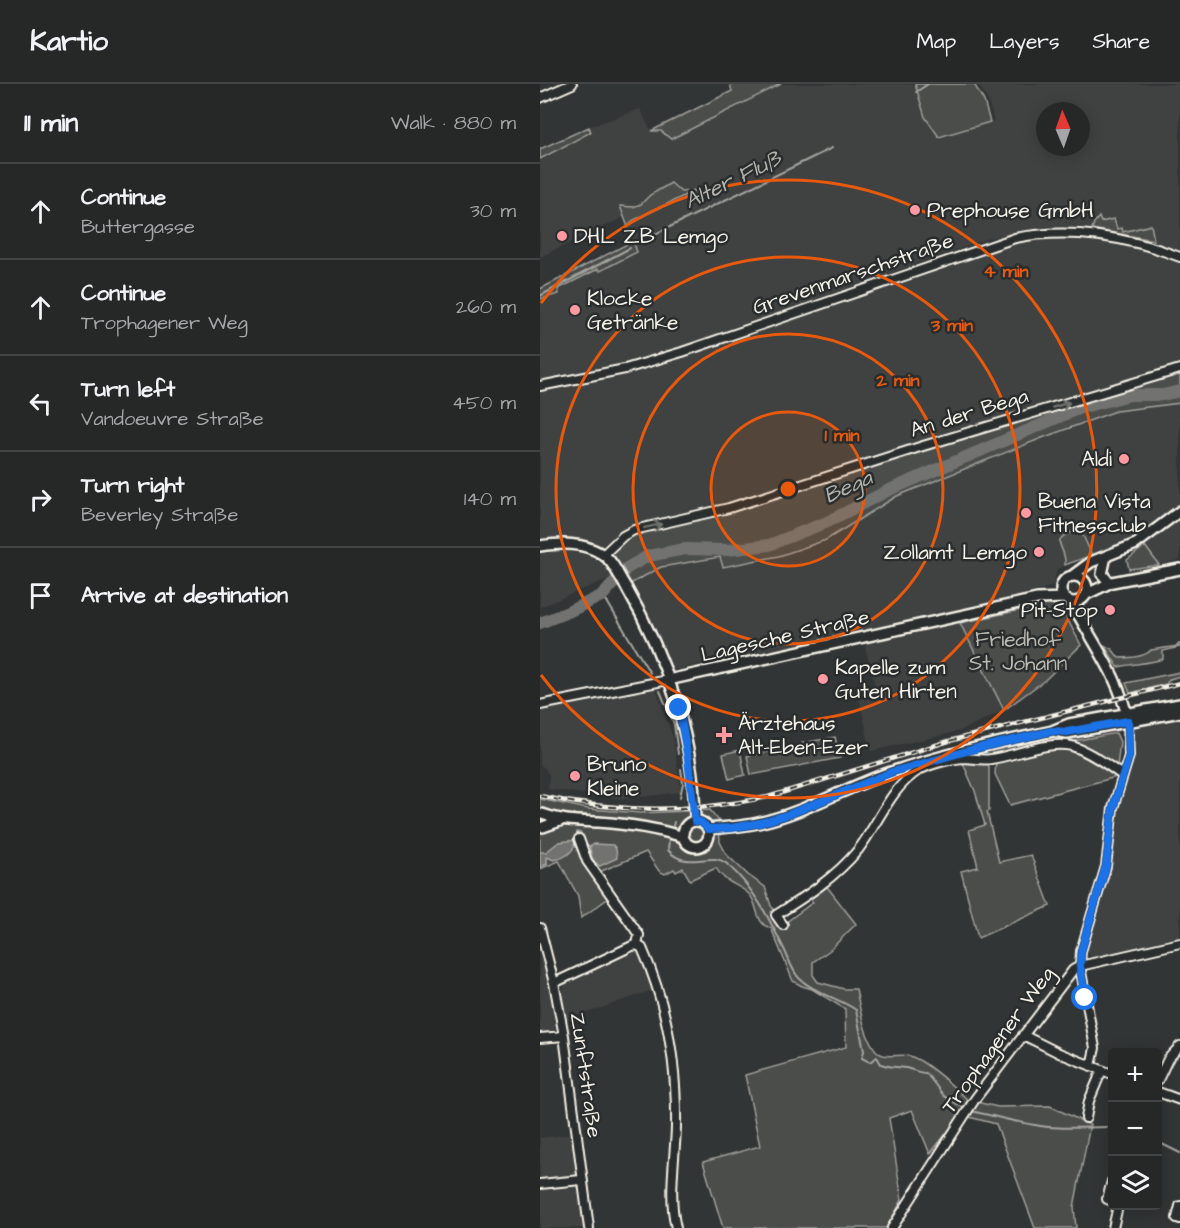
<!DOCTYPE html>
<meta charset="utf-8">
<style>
body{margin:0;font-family:"Architects Daughter",sans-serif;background:#2e3030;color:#f1f3f6}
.controls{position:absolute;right:18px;bottom:18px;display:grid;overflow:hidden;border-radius:6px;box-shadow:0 3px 15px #0003}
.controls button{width:54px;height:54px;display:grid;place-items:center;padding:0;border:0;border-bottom:2px solid #424445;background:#262828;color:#f1f3f6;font:30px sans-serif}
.compass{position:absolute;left:496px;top:18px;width:54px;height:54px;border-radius:50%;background:#262828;box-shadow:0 3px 15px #0003;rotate:358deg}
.stop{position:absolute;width:18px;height:18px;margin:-14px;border:4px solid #1a73e8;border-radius:50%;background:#fff}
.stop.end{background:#1a73e8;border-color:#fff;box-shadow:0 2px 6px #0008}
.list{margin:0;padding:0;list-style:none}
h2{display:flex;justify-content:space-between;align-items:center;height:78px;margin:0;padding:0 24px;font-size:26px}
h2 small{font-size:20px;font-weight:400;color:#a4a6a8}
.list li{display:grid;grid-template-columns:39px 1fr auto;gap:18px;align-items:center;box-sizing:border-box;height:96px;padding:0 24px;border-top:2px solid #424445}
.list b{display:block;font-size:22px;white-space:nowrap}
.list p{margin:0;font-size:20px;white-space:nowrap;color:#a4a6a8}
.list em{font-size:20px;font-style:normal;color:#a4a6a8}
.icon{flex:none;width:33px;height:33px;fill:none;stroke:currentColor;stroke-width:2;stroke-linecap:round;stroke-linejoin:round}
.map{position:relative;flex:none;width:640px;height:1144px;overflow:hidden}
header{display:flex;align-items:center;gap:36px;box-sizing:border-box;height:84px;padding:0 30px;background:#262828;border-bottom:2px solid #424445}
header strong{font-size:28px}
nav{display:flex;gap:33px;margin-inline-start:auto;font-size:21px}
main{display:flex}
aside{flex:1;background:#262828}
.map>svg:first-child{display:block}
.built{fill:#404242;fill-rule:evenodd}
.green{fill:#4b4d4c;stroke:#a09f9a;stroke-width:1.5}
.water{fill:#727370;stroke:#a6a5a0;stroke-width:1.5}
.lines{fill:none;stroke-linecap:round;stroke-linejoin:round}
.stream{stroke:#a6a5a0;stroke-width:2}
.river{stroke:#727370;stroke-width:12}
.minor-casing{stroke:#f4f1e8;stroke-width:12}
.tertiary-casing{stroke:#f4f1e8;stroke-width:14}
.minor{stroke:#2a2d2e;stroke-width:8}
.tertiary{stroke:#2a2d2e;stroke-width:9}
.rail-casing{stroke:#f4f1e8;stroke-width:4.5}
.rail{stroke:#2a2d2e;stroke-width:2;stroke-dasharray:7;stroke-linecap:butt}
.oneway{stroke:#71726f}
.route{stroke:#1a73e8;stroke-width:8}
.ring{fill:none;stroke:#e8590c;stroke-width:3}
.poi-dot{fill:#ff9aa2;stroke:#2a2d2e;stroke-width:2}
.labels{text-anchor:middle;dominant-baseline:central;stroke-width:5;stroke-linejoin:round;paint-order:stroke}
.poi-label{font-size:21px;fill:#f4f1e8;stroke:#2a2d2e;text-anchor:start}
.street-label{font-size:21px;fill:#f4f1e8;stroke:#2a2d2e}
.park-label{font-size:21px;fill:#b9b8b1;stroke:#2a2d2e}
.water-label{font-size:22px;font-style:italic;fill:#b3b2ac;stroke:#2a2d2e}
.centre{fill:#e8590c;stroke:#2a2d2e;stroke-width:3}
.ring-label{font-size:18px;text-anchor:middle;font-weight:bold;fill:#e8590c;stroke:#2a2d2e;stroke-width:5;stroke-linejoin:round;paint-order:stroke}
</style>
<header>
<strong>Kartio</strong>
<nav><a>Map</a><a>Layers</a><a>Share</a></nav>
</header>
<main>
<aside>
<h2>11 min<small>Walk · 880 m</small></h2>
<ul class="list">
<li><svg class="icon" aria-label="ahead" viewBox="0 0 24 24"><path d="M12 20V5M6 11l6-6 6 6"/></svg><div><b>Continue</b><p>Buttergasse</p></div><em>30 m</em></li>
<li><svg class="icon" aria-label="ahead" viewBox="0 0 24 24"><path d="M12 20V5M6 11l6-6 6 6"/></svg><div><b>Continue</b><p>Trophagener Weg</p></div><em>260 m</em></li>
<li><svg class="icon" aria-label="left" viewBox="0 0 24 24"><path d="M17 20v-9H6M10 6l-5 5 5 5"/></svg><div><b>Turn left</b><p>Vandoeuvre Straße</p></div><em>450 m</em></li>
<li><svg class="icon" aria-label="right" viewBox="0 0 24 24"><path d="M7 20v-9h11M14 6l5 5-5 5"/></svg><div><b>Turn right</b><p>Beverley Straße</p></div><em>140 m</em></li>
<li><svg class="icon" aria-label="arrive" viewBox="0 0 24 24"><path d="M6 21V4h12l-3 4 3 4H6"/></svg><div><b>Arrive at destination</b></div></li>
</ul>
</aside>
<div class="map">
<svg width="640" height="1144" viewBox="0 0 640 1144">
<rect width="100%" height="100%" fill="#323535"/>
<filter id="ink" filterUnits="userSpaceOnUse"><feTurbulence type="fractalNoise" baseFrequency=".0167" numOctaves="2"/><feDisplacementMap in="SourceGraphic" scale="12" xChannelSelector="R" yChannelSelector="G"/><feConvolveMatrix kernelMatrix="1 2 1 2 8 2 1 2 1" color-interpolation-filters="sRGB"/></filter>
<g filter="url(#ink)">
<path class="built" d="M241,0H375L399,53L454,37L448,16L438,0H640V166L599,153L539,143L483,147L447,155L145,261L47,289L0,299V215L19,210L18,205L59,184L60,186L97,169L87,146L89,140L153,107L141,108L121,104L101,120L93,123H80L84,133L0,173V75L51,49L49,43L100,25L111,47H121L131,55ZM505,27H541V63H505Z
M527,152L546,153L607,166L640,178V282L190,420L85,445L62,465L33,454L0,458V306L87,289L147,271L468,159L482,156Z
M640,319V419L592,454L517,485L513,501L504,505L459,517L133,586L90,500L121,483L181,473L183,483L239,472L286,456L357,412L502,354L576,327Z
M640,435V476L619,481L605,462Z
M12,468H31L47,471L62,479L72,493L0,523V469Z
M420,539L464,626L420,647L331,667L319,614L337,609L324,558Z
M116,605L133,653L141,708L84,715L8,705L9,691L4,683L0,682V627Z
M640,634V856L552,874L546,867L569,782L576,724L594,677L595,645L607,640Z
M0,862L5,881L18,957L0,956Z
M91,866L99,868L113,906L26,936L21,912L25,899Z
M31,1050L45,1144H0V1054Z"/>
<path class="green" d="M190,0H241L131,55L121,47H111L192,7Z
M375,0H434L444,17L450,38L399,53L385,33Z
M49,43L51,48L0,75V65Z
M131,99L141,108L156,106L92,137L88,143L80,122L93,123L101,120L110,111Z
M559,133L561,138L574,135L577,145L582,144L583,148L611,141L614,156L552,145L554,139Z
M93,157L97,168L60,187L58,185L18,205L19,210L0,215V205Z
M640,287V319L576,327L502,354L357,412L286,456L239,472L183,483L180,473L121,483L90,500L80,483L69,471L86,453L96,449L189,427Z
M540,445L552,471L525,481C527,460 504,457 540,445Z
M605,462L619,481L589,485L587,476Z
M513,519L521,523L541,561L505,596L464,626L420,539Z
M638,560H640V563L623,567V575C608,580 594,579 578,583L564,561L572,565L579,574C589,574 605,573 611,566L638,562Z
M640,588V592L630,595L626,600L590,609L586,599Z
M565,644V648L532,655L527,659L491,662L450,672L418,673L472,658L515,654Z
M576,649L580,658L577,682L533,660L534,657Z
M295,653L300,674L211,691L207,672L238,666L240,672L264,668L262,659Z
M507,665C532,664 559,672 576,693L470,721L455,690L456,676Z
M200,666L205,691L189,695L183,670Z
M422,677L445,679L449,682V727L447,728L459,778L491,771L510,822L438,854L421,787L438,783L429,746L445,741L435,707Z
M0,715L48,725L101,729L170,726L179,737L180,758L187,771L208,791L225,803L231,822L245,839L273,818L268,812L285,800L316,840L290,866L273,878V891L278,898L304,905H316C319,920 326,966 343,971C351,973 362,970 370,972C387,977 416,1005 429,1017L423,1028L390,1070L372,1026L349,1034L362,1116L346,1144H183L163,1078L220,1062L205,991L306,963L305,925L272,905L262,902L253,897L231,844C214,840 219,820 209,810C197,799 185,800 176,784L150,796L143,784L136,788L134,785L125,790L119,787L106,768L57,789L50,772V763L42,759L41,749L37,748V766L70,813L41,834L38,812L19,777L0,785Z
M436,1018L458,1023L510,1022L550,1041L534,1123L536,1144H495L456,1040L429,1033Z"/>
<path class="water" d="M35,756C35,768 25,774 14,776L7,773V780L0,783V768H6L19,758Z
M54,760L73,761L76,765L77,774L60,782C52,777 51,772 50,763Z"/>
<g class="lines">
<path class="stream" d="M376,8L388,0
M107,154L292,64
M0,212L90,164
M63,511L110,589
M120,607L134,640L138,670
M140,713L143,699L141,685
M133,742L134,738
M129,754L128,766C147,788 170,766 187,780C213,803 228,832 243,863C248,872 252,888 260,895C276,910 299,914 316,926L324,967L322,974L330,978L337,973L341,980C350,984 357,982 366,984C374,986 379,989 386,989L404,1012L424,1024
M430,1027C456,1032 481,1040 508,1043C529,1045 551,1043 572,1043
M618,1058L640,1069"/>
<path class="river" d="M0,539L28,528L63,511L87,484L108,472L145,465L188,466L229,461L287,438L347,407L540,324L590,311H623L640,307"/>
<defs>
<path id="minor" d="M0,14L32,0
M0,302L85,285L142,268L475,154C529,143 589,153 640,173
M64,470L83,452L94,446L189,424L383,362L640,285
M0,621L128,596
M39,755L47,777L99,851L97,861
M243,841L236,831C265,813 296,793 318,766C339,739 349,705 379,686C390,680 410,675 423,674C432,674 442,677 451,675C474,672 509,656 532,662C550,668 568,681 583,692
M0,844L14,899L24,952L49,1144
M97,861L102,864C127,920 137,982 136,1043C135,1077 128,1111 136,1144
M14,899L92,862L97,861
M483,951L519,969L572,990
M0,954L24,952
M551,982L555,964L540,882L541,867L566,782L573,724L589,672L588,637
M618,996L628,975L640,962
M618,1008L640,1016
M546,1034L549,1017L562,986
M572,1097L567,1115L572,1117
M0,1100L41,1096
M640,1122L637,1134L640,1135
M352,1144L435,1015L533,886L540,882L640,859
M573,1144L578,1122"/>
<path id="tertiary" d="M0,462C21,459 43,458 62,470C73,476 79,493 86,503C126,572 155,656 155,737
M566,472L562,490L568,497L572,498
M521 505a13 13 0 1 1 26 0a13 13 0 1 1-26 0Z
M532,492L551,478L596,460L640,427
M547,510L572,498L640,485
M532,519C552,558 580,593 588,637
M128,596L497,515L524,514
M514,647L527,649L640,628
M2,730C21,737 38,737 58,738C87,740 116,744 143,753
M143 750a13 13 0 1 1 26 0a13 13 0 1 1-26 0Z
M3,743L20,737
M168,745C185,743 201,743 218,739C265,729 306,703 351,688C403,670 458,659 512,647L529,640L640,620"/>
</defs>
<use href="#minor" class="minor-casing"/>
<use href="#tertiary" class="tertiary-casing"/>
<use href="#minor" class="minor"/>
<use href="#tertiary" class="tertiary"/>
<defs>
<path id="rail" d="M0,712C77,729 151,729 228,713L409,657L640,599"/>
</defs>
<use href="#rail" class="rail-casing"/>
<use href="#rail" class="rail"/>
</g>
<defs><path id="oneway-shaft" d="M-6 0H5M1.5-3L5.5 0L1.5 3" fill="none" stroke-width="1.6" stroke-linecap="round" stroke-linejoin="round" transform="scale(1.5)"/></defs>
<g class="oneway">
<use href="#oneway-shaft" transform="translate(521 321) rotate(-16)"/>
<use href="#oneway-shaft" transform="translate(113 442) rotate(-12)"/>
</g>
</g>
<g class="lines" filter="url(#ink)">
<path class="route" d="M139,624L148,675L155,737L161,738L168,745L191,744L220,739L250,730L352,688L434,665L512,647L527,648L588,637L589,672L573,724L566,782L541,867L540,882L545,914"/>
</g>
<circle cx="248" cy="405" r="77" fill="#e8590c" fill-opacity=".12"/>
<g class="ring">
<circle cx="248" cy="405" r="77"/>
<circle cx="248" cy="405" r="155"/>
<circle cx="248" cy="405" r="232"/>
<path d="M1 219A309 309 0 1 1 1 591"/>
</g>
<g class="poi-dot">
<circle cx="375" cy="126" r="6"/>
<circle cx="22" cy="152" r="6"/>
<circle cx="35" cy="226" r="6"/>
<circle cx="584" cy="375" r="6"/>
<circle cx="486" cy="429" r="6"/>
<circle cx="499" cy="468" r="6"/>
<circle cx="570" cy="526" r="6"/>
<circle cx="283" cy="595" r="6"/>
<path d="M181 642h6v6h6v6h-6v6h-6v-6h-6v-6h6z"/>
<circle cx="35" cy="692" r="6"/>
</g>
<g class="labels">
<g class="poi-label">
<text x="387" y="126">Prephouse GmbH</text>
<text x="34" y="152">DHL ZB Lemgo</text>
<text x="47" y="214">Klocke<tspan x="47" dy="24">Getränke</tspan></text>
<text x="572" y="375" text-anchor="end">Aldi</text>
<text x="498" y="417">Buena Vista<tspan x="498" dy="24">Fitnessclub</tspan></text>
<text x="487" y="468" text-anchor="end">Zollamt Lemgo</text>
<text x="558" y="526" text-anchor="end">Pit-Stop</text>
<text x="295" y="583">Kapelle zum<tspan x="295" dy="24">Guten Hirten</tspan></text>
<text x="198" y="639">Ärztehaus<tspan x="198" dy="24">Alt-Eben-Ezer</tspan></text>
<text x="47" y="680">Bruno<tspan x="47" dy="24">Kleine</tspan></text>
</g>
<g class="street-label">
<text transform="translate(313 190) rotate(-19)">Grevenmarschstraße</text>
<text transform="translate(429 329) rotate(-17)">An der Bega</text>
<text transform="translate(245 552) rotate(-13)">Lagesche Straße</text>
<text transform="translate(458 956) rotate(-54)">Trophagener Weg</text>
<text transform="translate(46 991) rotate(82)">Zunftstraße</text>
</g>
<g class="park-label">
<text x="478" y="555">Friedhof<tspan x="478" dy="24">St. Johann</tspan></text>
</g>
<g class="water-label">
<text transform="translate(193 96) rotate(-26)">Alter Fluß</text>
<text transform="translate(308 403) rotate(-24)">Bega</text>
</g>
</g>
<circle cx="248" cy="405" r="9" class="centre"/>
<g class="ring-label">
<text x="466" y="193">4 min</text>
<text x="412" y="247">3 min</text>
<text x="358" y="302">2 min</text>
<text x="302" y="357">1 min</text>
</g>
</svg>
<div class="controls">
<button>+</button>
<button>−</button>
<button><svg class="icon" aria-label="layers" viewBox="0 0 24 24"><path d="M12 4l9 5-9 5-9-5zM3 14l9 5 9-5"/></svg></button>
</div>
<svg class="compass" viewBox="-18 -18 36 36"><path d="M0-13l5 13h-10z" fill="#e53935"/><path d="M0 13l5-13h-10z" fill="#a4a6a8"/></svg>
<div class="stop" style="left:545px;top:914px"></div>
<div class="stop end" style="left:139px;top:624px"></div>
</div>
</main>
